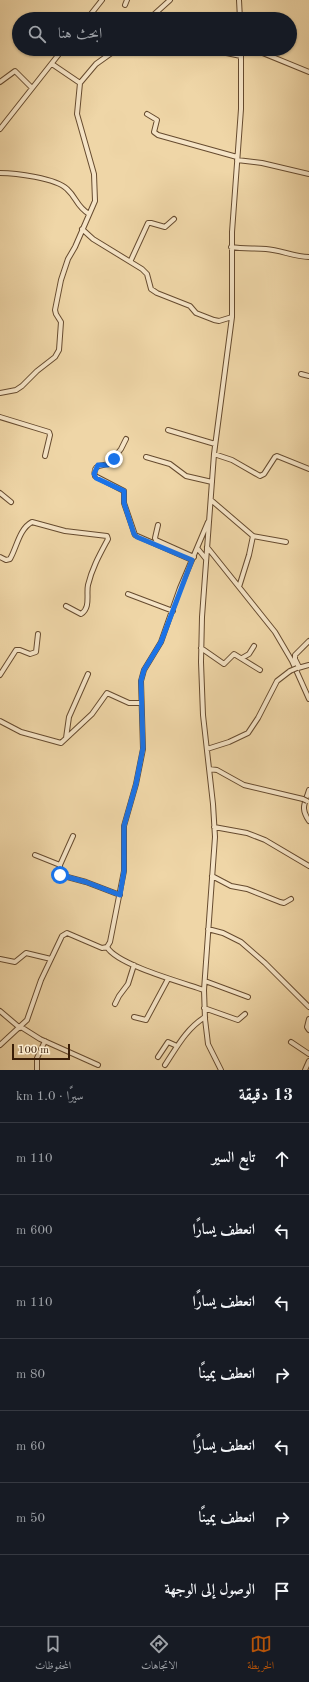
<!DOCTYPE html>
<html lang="ar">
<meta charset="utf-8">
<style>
body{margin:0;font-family:"Old Standard TT",Amiri,serif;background:#20242c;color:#f1f3f6;direction:rtl}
.scale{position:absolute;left:12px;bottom:10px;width:58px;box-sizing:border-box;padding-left:4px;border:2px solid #391d07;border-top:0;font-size:11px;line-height:14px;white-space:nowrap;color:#391d07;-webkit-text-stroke:3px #f5e4c6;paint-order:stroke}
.stop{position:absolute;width:12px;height:12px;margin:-9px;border:3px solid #1a73e8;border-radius:50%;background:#fff}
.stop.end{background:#1a73e8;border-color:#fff;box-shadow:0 1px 4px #0008}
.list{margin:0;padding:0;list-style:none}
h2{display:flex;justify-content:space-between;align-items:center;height:52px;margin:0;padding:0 16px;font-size:17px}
h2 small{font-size:13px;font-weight:400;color:#9ea1a6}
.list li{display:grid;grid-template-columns:26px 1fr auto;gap:12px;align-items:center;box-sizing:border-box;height:72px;padding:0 16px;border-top:1px solid #363941}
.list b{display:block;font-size:15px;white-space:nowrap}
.list em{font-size:13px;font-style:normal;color:#9ea1a6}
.icon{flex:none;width:22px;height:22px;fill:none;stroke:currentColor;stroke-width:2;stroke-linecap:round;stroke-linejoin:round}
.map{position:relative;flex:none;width:309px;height:1070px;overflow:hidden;direction:ltr}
.search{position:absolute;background:#171b24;box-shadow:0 1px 3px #0004;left:12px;right:12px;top:12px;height:44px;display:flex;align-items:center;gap:10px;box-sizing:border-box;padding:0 14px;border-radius:22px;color:#9ea1a6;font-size:15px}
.sheet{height:556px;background:#171b24}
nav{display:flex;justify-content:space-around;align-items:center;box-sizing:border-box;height:56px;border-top:1px solid #363941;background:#171b24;font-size:11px;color:#9ea1a6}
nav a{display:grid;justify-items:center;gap:2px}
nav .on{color:#b45309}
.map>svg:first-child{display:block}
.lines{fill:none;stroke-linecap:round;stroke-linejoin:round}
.minor-casing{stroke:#664b2f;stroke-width:6}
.minor{stroke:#f5e4c6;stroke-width:4}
.minor-bridge-casing{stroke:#664b2f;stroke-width:6;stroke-linecap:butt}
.minor-bridge{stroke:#f5e4c6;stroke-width:4}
.route{stroke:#1a73e8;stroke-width:5}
</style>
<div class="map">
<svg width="309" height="1070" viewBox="0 0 309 1070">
<rect width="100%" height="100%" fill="#efd6a7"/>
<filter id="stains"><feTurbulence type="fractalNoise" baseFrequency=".005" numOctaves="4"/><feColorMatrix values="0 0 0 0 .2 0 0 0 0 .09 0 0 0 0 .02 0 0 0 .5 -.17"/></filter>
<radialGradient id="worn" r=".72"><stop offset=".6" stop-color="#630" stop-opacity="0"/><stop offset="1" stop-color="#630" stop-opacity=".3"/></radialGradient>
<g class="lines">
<defs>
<path id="minor" d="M239,0L240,19
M125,5L127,0
M87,19L102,0
M149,19L170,0
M207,49L241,56
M253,49L309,72
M52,64L80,83L96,64L117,49
M0,82L15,71L32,88
M147,114L157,120L154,132L158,135L237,157
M0,129L63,49
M237,160L262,163L309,174
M0,173C15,173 56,178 67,189C77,198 76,206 89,214
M82,229L93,239L142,269L147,274L151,289L157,293L190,306L196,313L214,320L219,321L232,317
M231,247C243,249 254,248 266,249C281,250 294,257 309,257
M131,260L148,223H151L165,227L174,219
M301,374L309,376
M0,393L16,390L22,386L37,371L55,357L59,350L61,322L56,314L55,310L61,280L68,259L75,247L95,201L94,174L77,114L80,83
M0,417L49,432L50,435L45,456
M168,430L215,444
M126,439L121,449L110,463C103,467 92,463 95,476L124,491V503L135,535L192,560
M214,454L232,460L260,476L264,474L275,457L277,456L309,469
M146,457L170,464L186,476L212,482
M0,493L11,502
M211,500L253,536L249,555L239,587
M158,525L155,538L156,540L194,557
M253,536L286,542
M207,547L275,632L292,661L309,699
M198,549L206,559
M0,557L6,560L10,559C17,547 19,529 32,522L65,531L107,536L108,539C100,554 92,568 88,585C86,594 91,608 81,614L66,606
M128,594L173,611
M201,648L224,664L234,654L260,670
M242,658L249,654L254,646
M299,667L295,659V655L309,641
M298,668L309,665
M0,675L16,650H20L30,654L36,652L38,634
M0,721L21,732L61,743L92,714L107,693L129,703H141
M66,738L69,717L88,674
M207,749L229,742L248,733L258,718L277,681L290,671
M209,769L217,770L244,785L303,799
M309,790C305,804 300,807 309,821
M214,827L247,833L265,840L309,866
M73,836L60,865V875L86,882L120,895
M35,855L60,865
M212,876L231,886L247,889L280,902L284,903L291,899
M208,929L223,933L241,942L265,963L309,1007
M107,947C117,965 184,983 204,990
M0,959L15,962L26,953L51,959
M205,981L248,997
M115,1004L119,996L128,984L134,965
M204,1008L238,1020L245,1014
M0,1011L20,1028
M134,1017L146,1020L168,979
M309,1019L307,1027L309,1030
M21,1027L40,1039L98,1065
M291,1042L309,1054
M0,1045L27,1020L41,980L62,936L67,933L102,948L107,947L110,942L124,871V826L136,784L143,749L141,681L144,670L161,642L180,588L208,522
M158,1057L168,1042L177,1046
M165,1065C177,1047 186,1029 205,1017
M37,1070V1058L45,1041
M221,1070L208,1044L205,1019L204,990L215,837L213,804L203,715L201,662L202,617L214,454L232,317V232L241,109V49
M305,1070L309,1061"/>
</defs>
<use href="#minor" class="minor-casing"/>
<use href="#minor" class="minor"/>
<defs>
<path id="minor-bridge" d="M290,671L297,668
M303,799L307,801"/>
</defs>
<use href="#minor-bridge" class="minor-bridge-casing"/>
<use href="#minor-bridge" class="minor-bridge"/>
</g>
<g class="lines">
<path class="route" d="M60,875L86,882L120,895L124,871V826L136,784L143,748L141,681L144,670L161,642L192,560L137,537L134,534L124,503V491L96,478L94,474L98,465H108L114,459"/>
</g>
<rect width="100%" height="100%" filter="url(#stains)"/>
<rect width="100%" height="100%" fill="url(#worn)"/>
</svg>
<div class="scale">100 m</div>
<div class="stop" style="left:60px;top:875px"></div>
<div class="stop end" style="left:114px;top:459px"></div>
<div class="search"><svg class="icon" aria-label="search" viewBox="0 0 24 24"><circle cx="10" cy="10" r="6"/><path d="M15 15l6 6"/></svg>ابحث هنا</div>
</div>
<section class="sheet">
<h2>13 دقيقة<small>سيرًا · 1.0 km</small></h2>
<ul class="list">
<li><svg class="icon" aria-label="ahead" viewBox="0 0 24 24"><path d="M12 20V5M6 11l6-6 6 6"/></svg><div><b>تابع السير</b></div><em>110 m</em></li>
<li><svg class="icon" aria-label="left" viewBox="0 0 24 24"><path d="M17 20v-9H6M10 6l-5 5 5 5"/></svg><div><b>انعطف يسارًا</b></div><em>600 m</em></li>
<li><svg class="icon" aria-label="left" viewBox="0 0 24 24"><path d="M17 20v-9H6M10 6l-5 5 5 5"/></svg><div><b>انعطف يسارًا</b></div><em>110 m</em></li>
<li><svg class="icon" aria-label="right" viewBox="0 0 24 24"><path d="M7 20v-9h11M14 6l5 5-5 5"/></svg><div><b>انعطف يمينًا</b></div><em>80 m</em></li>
<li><svg class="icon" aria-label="left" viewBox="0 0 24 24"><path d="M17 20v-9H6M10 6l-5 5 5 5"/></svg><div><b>انعطف يسارًا</b></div><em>60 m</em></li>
<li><svg class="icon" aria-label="right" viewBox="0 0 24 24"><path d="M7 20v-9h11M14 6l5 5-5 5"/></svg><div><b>انعطف يمينًا</b></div><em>50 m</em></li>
<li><svg class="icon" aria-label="arrive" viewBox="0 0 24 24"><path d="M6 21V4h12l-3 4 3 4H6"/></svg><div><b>الوصول إلى الوجهة</b></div></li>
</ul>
</section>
<nav>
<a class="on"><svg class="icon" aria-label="map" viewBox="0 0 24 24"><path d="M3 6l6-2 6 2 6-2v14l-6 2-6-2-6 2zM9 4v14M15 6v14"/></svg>الخريطة</a>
<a><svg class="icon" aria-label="directions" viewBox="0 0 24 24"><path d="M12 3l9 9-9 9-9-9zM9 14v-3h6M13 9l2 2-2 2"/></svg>الاتجاهات</a>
<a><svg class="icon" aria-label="saved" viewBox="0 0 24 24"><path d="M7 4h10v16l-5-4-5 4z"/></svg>المحفوظات</a>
</nav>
